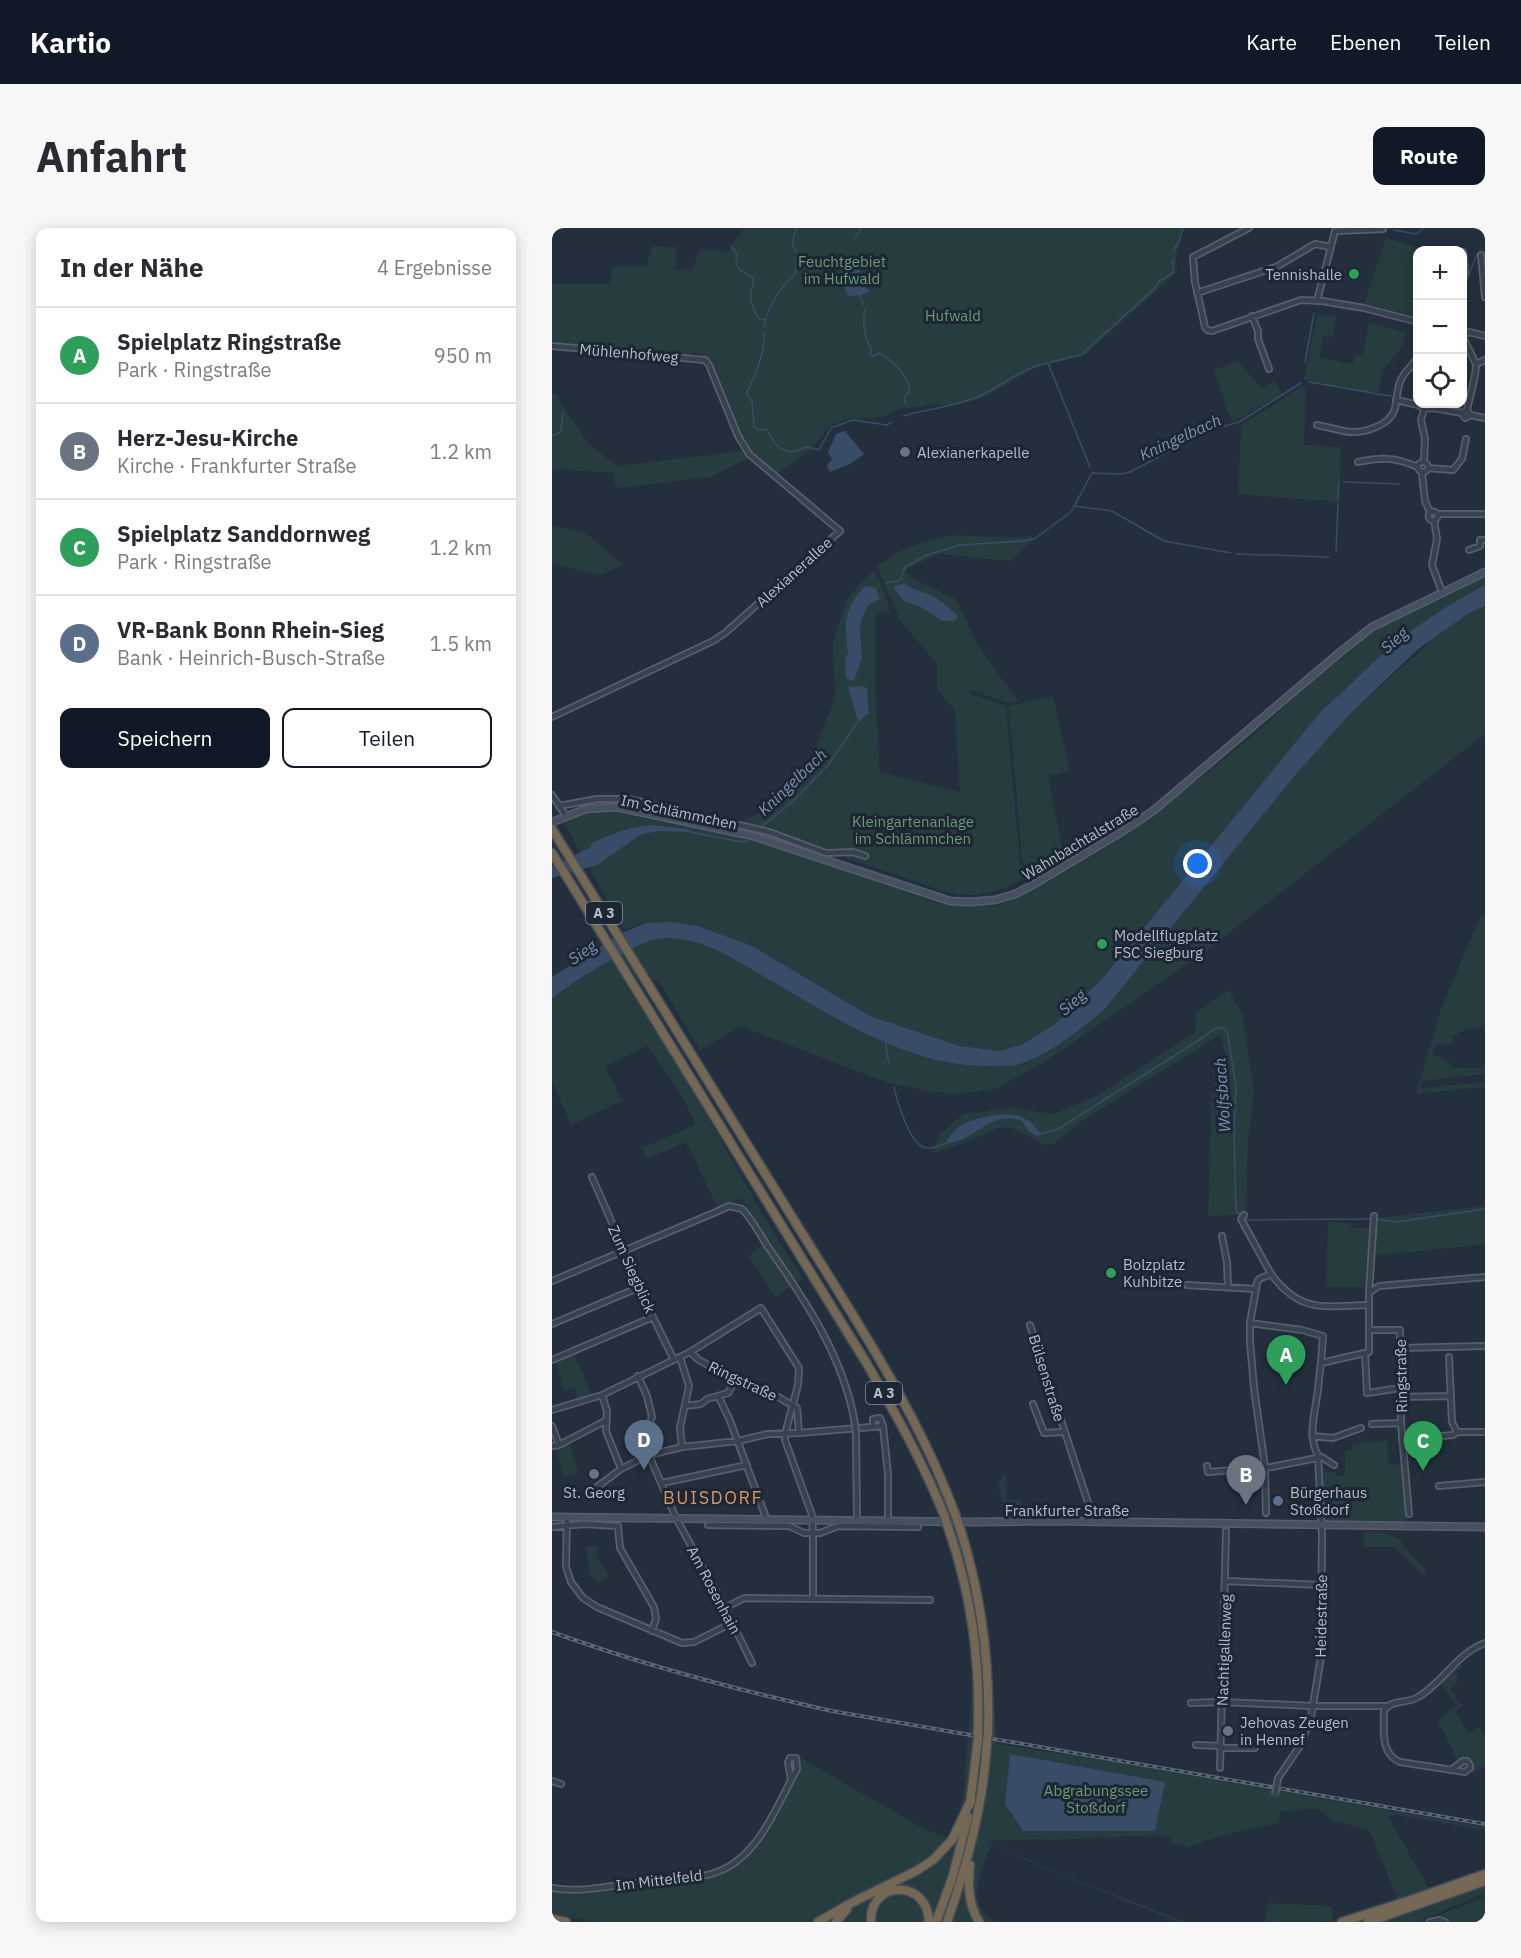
<!DOCTYPE html>
<html lang="de">
<meta charset="utf-8">
<style>
body{margin:0;font-family:"IBM Plex Sans",sans-serif;background:#f7f7f7;color:#2b2b33}
.controls{position:absolute;right:18px;top:18px;display:grid;overflow:hidden;border-radius:12px;box-shadow:0 3px 15px #0003}
.controls button{width:54px;height:54px;display:grid;place-items:center;padding:0;border:0;border-bottom:2px solid #e1e1e2;background:#fff;color:#2b2b33;font:30px sans-serif}
.you{position:absolute;left:646px;top:636px;width:21px;height:21px;margin:-15px;border:4px solid #fff;border-radius:50%;background:#1a73e8;box-shadow:0 0 0 9px #1a73e833}
.badge{display:grid;place-items:center;width:39px;height:39px;border-radius:50%;background:#111827;color:#fff;font-size:20px;font-weight:700}
.pin{position:absolute;translate:-50% -50px;filter:drop-shadow(0 2px 3px #0008)}
.pin::after{content:'';position:absolute;top:32px;width:21px;height:18px;background:inherit;clip-path:polygon(0 0,100% 0,50% 100%)}
.list{margin:0;padding:0;list-style:none}
h2{display:flex;justify-content:space-between;align-items:center;height:78px;margin:0;padding:0 24px;font-size:26px}
h2 small{font-size:20px;font-weight:400;color:#7c7c81}
.list li{display:grid;grid-template-columns:39px 1fr auto;gap:18px;align-items:center;box-sizing:border-box;height:96px;padding:0 24px;border-top:2px solid #e1e1e2}
.list b{display:block;font-size:22px;white-space:nowrap}
.list p{margin:0;font-size:20px;white-space:nowrap;color:#7c7c81}
.list em{font-size:20px;font-style:normal;color:#7c7c81}
.actions{display:flex;gap:12px;padding:18px 24px}
.actions a{flex:1;padding:14px 0;border:2px solid #111827;border-radius:12px;text-align:center;font-size:21px;color:#111827}
.actions .main{background:#111827;color:#fff}
.icon{flex:none;width:33px;height:33px;fill:none;stroke:currentColor;stroke-width:2;stroke-linecap:round;stroke-linejoin:round}
.map{position:relative;flex:none;width:933px;height:1694px;overflow:hidden;border-radius:12px}
header{display:flex;align-items:center;gap:36px;box-sizing:border-box;height:84px;padding:0 30px;background:#111827;color:#fff}
header strong{font-size:28px}
nav{display:flex;gap:33px;margin-inline-start:auto;font-size:21px}
.intro{display:flex;align-items:center;justify-content:space-between;box-sizing:border-box;height:144px;padding:0 36px}
h1{margin:0;font-size:42px}
.button{padding:15px 27px;border-radius:12px;background:#111827;color:#fff;font-size:21px;font-weight:700}
main{display:flex;gap:36px;padding:0 36px}
aside{flex:1;background:#fff;border-radius:12px;box-shadow:0 3px 15px #0003}
.map>svg:first-child{display:block}
.green{fill:#263c3f;fill-rule:evenodd}
.water{fill:#394c67}
.lines{fill:none;stroke-linecap:round;stroke-linejoin:round}
.stream{stroke:#394c67;stroke-width:1.5}
.minor-casing{stroke:#565f6c;stroke-width:8}
.secondary-casing{stroke:#565f6c;stroke-width:9}
.motorway-casing{stroke:#434c59;stroke-width:11}
.minor{stroke:#38414e;stroke-width:4.5}
.secondary{stroke:#465061;stroke-width:6}
.motorway{stroke:#746855;stroke-width:8}
.rail-casing{stroke:#5a6575;stroke-width:4}
.rail{stroke:#1d2633;stroke-width:1.5;stroke-dasharray:4.5;stroke-linecap:butt}
.minor-bridge-casing{stroke:#565f6c;stroke-width:8;stroke-linecap:butt}
.motorway-bridge-casing{stroke:#434c59;stroke-width:11;stroke-linecap:butt}
.minor-bridge{stroke:#38414e;stroke-width:4.5}
.motorway-bridge{stroke:#746855;stroke-width:8}
.leisure-dot{fill:#2e9e5b;stroke:#1d2633;stroke-width:2}
.worship-dot{fill:#6b7280;stroke:#1d2633;stroke-width:2}
.service-dot{fill:#5c6f8a;stroke:#1d2633;stroke-width:2}
.labels{text-anchor:middle;dominant-baseline:central;stroke-width:6;stroke-linejoin:round;paint-order:stroke}
.shield{fill:#1d2633;stroke:#878f9c;stroke-width:1.5}
.shield-label{font-size:14px;font-weight:bold;fill:#b4bcc9}
.park-label{font-size:15px;fill:#6b9a76;stroke:#1d2633}
.poi-label{font-size:15px;fill:#b4bcc9;stroke:#1d2633;text-anchor:start}
.street-label{font-size:15px;fill:#b4bcc9;stroke:#1d2633}
.water-label{font-size:16px;font-style:italic;fill:#7c92b1;stroke:#1d2633}
.quarter-label{font-size:18px;letter-spacing:1.5px;fill:#d59563;stroke:#1d2633}
</style>
<header>
<strong>Kartio</strong>
<nav><a>Karte</a><a>Ebenen</a><a>Teilen</a></nav>
</header>
<div class="intro"><h1>Anfahrt</h1><a class="button">Route</a></div>
<main>
<aside>
<h2>In der Nähe<small>4 Ergebnisse</small></h2>
<ul class="list">
<li><span class="badge" style="background:#2e9e5b">A</span><div><b>Spielplatz Ringstraße</b><p>Park · Ringstraße</p></div><em>950 m</em></li>
<li><span class="badge" style="background:#6b7280">B</span><div><b>Herz-Jesu-Kirche</b><p>Kirche · Frankfurter Straße</p></div><em>1.2 km</em></li>
<li><span class="badge" style="background:#2e9e5b">C</span><div><b>Spielplatz Sanddornweg</b><p>Park · Ringstraße</p></div><em>1.2 km</em></li>
<li><span class="badge" style="background:#5c6f8a">D</span><div><b>VR-Bank Bonn Rhein-Sieg</b><p>Bank · Heinrich-Busch-Straße</p></div><em>1.5 km</em></li>
</ul>
<div class="actions"><a class="main">Speichern</a><a>Teilen</a></div>
</aside>
<div class="map">
<svg width="933" height="1694" viewBox="0 0 933 1694">
<rect width="100%" height="100%" fill="#242f3e"/>
<path class="green" d="M192,0H630L624,32L625,44L533,127L485,139L428,171L408,176L379,177L348,181L330,189L294,192L277,198L261,220L224,247C218,242 211,238 205,232C178,205 171,159 150,126L0,115V56H57L61,38H94L101,18L125,19L123,41L140,43L148,21L176,24Z
M834,10L873,22H866L865,91L812,75Z
M765,86L784,89L781,109L771,107L768,130L801,136L803,126L811,128L817,95L855,104L851,118L831,141L826,166L752,152Z
M686,133L709,160L724,153L730,166L681,194L676,185L662,142Z
M751,158L754,159L752,217L789,219L787,274L686,266L689,197Z
M0,166H5L6,171L38,217L65,238L191,223L197,230L158,249L67,260L62,255L63,245L0,241Z
M0,298L34,305L71,337L48,347L0,336Z
M401,307L464,310L481,308L479,314L459,333L387,326L356,340L354,344L358,349L404,371L425,415L466,474L457,475L419,462L418,466L454,478L468,636L474,641L485,645C451,661 430,673 391,663L294,630L297,621L273,620L191,593L216,581L255,543L283,469L281,415L295,371L321,342L328,352L339,386L328,384L323,387V459L328,544L408,564L403,483L385,460V436L348,392L326,341V336C334,335 339,328 346,324C364,316 381,311 401,307ZM312,359L316,377L311,387L308,400L310,430L296,425C292,396 291,382 312,359Z
M933,347V357L911,368L770,482L550,751L503,796L471,816L448,823L408,818L317,788L200,718L146,698L95,695L72,702L11,593L35,586L63,584L203,613L398,678H444L482,662L571,609L661,540L706,503L784,430L827,400Z
M933,378V506L651,725L500,829L444,861L406,866L381,864L333,854L188,798L148,822L107,753L87,748L74,757L137,856L212,989L251,1051L244,1055L189,970L166,980L134,914L95,931L90,920L143,897C133,868 113,843 95,818L53,838L70,873L19,897L0,853V771C17,755 89,711 111,710C149,709 180,730 211,748C280,788 359,841 441,838C450,837 460,839 468,836C500,825 526,803 552,782L745,545L798,486L887,406L917,385Z
M501,468L518,543L496,548L512,630L489,643C481,641 473,640 470,631L457,480L458,478Z
M933,687V803L931,798L910,803L901,808V815L884,816L880,827L895,832L901,840L930,839L933,836V846L870,853L868,860L933,854V859L864,866L889,781L928,689Z
M677,762L690,785L702,864L696,911L694,986L656,988L660,860C679,837 676,834 668,807L525,896L503,915L493,917L463,901L449,899L401,919L382,924L387,906L412,886L460,880L501,886L546,867L643,804L644,784ZM453,886L479,894L485,903L473,899L470,893C449,886 435,897 417,907L422,890Z
M933,978V1016L821,1028L824,990Z
M776,994L798,995L799,999L820,1000L814,1059H774Z
M211,1017L239,1056V1059L223,1069L197,1028Z
M22,1126L41,1169L26,1174L23,1160L12,1163L4,1133Z
M835,1212L836,1236L849,1237L856,1290L855,1293H773L768,1244H785V1248H792L794,1222H800V1216Z
M16,1213L27,1245L12,1249L6,1229L7,1218Z
M454,1246L455,1272H470L471,1281L536,1283L538,1288C521,1288 468,1290 456,1282C450,1278 448,1262 445,1255Z
M812,1304L832,1305L848,1311L852,1319L875,1343L871,1347L842,1319H811Z
M45,1318V1328L57,1348L46,1355L38,1346L34,1319Z
M907,1436L910,1439L903,1444L906,1450L904,1452L906,1455L898,1460L907,1475H909L911,1478L903,1483L916,1505L927,1499L933,1509V1537L923,1544H918L921,1538L917,1531H912L906,1534L886,1493L905,1477L888,1455Z
M420,1459L442,1468L445,1516L511,1526L512,1525L933,1599V1602L844,1587L836,1588L877,1661L846,1672L818,1603L778,1591L768,1582L762,1581L729,1583L726,1595L671,1607L633,1620V1616L619,1615V1610L612,1607L494,1612V1611L434,1613L504,1644L634,1694H626L484,1637L440,1616C433,1633 418,1663 429,1681C432,1686 438,1690 442,1694H271L382,1637L394,1626L402,1615L406,1598L411,1569ZM458,1526L511,1536L496,1603H471L453,1576Z
M247,1529L374,1602L397,1609L386,1623L367,1637L260,1694H45L0,1686V1663C29,1665 59,1660 88,1657C113,1655 143,1656 167,1647C182,1641 199,1625 209,1612L246,1544L248,1540Z
M933,1658V1665L864,1694H829L862,1684Z
M933,1669V1694H897L888,1690L870,1694Z
M715,1675L780,1678L781,1693L713,1694Z"/>
<path class="water" d="M310,34L308,43L304,46L306,53L317,62V64L309,67L296,68L290,53L281,51L274,52L280,45L288,48L296,46L292,37Z
M293,203L312,226L298,236L278,244L275,238L280,231L276,224L284,206Z
M353,355C359,362 370,363 379,367C389,373 398,380 406,388L403,393H390L369,379L352,373L342,361L343,358Z
M933,357V378L917,385L866,421L798,486L745,545L552,782C526,803 500,825 468,836C460,839 450,837 441,838C359,841 280,788 211,748C180,730 149,709 111,710C89,711 17,755 0,771V749L72,704L95,695L121,694L146,698L200,718L318,788L408,818L448,823L471,816L503,796L550,751L770,482C790,466 806,448 825,431C858,402 894,377 933,357Z
M313,358L324,360L328,371L316,377L311,388L308,400L310,430L302,452L300,453L294,450L293,430L296,425C292,396 291,381 313,358Z
M310,458L316,461L315,467L317,485L306,494L296,459Z
M98,597L135,601L139,604L105,603L88,607L45,637L0,650V638L39,619L40,615C59,606 77,599 98,597Z
M453,886L467,888L479,894L489,906L485,908L476,903L470,893C437,881 424,914 394,915C406,891 429,889 453,886Z
M458,1526L613,1554L603,1603H471L453,1576Z"/>
<g class="lines">
<path class="stream" d="M787,1L797,0
M842,2L864,6L872,0
M303,10L309,0
M782,17L785,5
M179,18L185,26L184,32
M621,23L627,14L631,0
M778,31L781,20
M184,35L188,42L201,50C202,57 200,59 199,65C198,73 202,84 207,90L213,92
M915,51L925,26
M308,66L311,77
M313,81C310,96 312,109 320,122L318,127L320,129L327,125C340,132 356,147 358,163L352,169L354,177
M212,99C215,79 229,59 243,46L245,26L240,16L244,0
M212,106C214,122 202,152 194,165L200,173L202,198L206,202L215,201L222,215L230,221L239,224L256,219L267,222L279,200L301,192L335,197L340,194
M498,134L529,127L603,60L606,54L621,45V31
M753,134L762,85
M757,154L821,165
M823,166L840,168
M849,170L866,173
M352,188C374,181 398,179 420,171C447,161 467,140 496,135L538,239
M0,208L9,204L11,183
M792,254L847,256
M786,270L787,254
M522,278L560,283L612,313L679,325
M784,323L786,275
M685,326L777,329
M334,355L348,352L353,339L375,327L408,317L472,313L482,311L519,284L540,245L569,246L578,244L648,207L662,201L687,194L749,155
M209,599L241,573L277,536L305,495
M138,604L190,614L196,613
M333,813L337,836
M342,859C345,873 357,913 371,919C379,922 387,918 394,915
M489,906L506,901L652,809C660,802 671,792 676,808L684,858L682,904L684,984L689,987
M693,990L696,992L819,991
M824,991L843,994L933,981"/>
<defs>
<path id="minor" d="M697,0L641,29L643,54L653,99L655,102L660,103L749,72L770,73L812,80L866,94
M929,27L933,69
M910,56L913,42L911,24
M645,65L724,39L763,16L779,19
M765,73L783,3L831,1
M700,88L706,103V111L717,141
M910,107L924,136
M911,107L917,104L933,108
M0,118L153,132L157,137L186,208L197,226L288,303L173,405L161,413L0,489
M859,138L866,129
M844,172L866,177L872,181
M915,182C918,166 924,152 924,136L933,132
M918,187L933,190
M765,197C774,199 783,201 792,203C809,207 839,198 843,180C847,160 844,154 859,138L866,139
M866 239a5 5 0 1 1 10 0a5 5 0 1 1-10 0Z
M806,234C831,229 842,229 866,239
M872,234L873,211L869,192L872,181L881,180L910,185L913,190L918,187L915,182L910,185
M876,240L901,242L910,231L914,211
M870,245L873,273L878,284
M876.5 288a4.5 4.5 0 1 1 9 0a4.5 4.5 0 1 1-9 0Z
M885,286H933
M882,292L885,311L880,337L890,364
M917,322L928,318V312H933
M0,567L14,588
M7,578L45,571H77L217,604L274,625L301,624L313,628
M40,949L101,1089L122,1132
M692,987L689,991L719,1046
M670,1008L675,1034L676,1059
M0,1053L164,984L177,978L190,981C201,992 208,1007 216,1019C254,1073 292,1130 303,1196
M635,1057L704,1061
M818,1064L827,1058L933,1049
M698,1095L750,1102L771,1108L769,1135
M0,1096L88,1059
M478,1097L542,1293
M817,1102H848L849,1195L857,1286
M849,1120L933,1118
M138,1124L209,1080L247,1140L246,1157L233,1206V1212L260,1287L261,1305H252L237,1298L156,1297
M813,1125L815,1165L848,1160
M128,1129L137,1158L128,1200L130,1219
M897,1129L900,1194L905,1204
M0,1132L101,1089
M86,1148L95,1168L100,1189L92,1210L97,1227L124,1290L173,1380L200,1435
M50,1167L55,1183L54,1203L69,1241
M166,1168L177,1190L213,1287
M849,1169L899,1168
M481,1176L492,1205L512,1204
M133,1178L149,1176L155,1171L176,1165L180,1158L181,1151
M0,1182L50,1167L138,1124L147,1132L181,1151L219,1165L245,1180L247,1205
M820,1196L849,1195
M0,1198L7,1217
M331,1198L336,1246V1293
M304,1205L305,1292
M760,1208L781,1210L809,1200
M850,1212L901,1207L905,1204H933
M0,1218L7,1217L55,1192
M655,1238L656,1244L719,1239L770,1229L782,1237
M110,1255L195,1237
M887,1258L933,1254
M37,1265L69,1241L97,1227L130,1219L186,1213L216,1206L247,1205L331,1198L328,1190L321,1191V1199
M714,1285L713,1239L702,1160L698,1113V1095L705,1055L707,1051L719,1046C749,1086 771,1078 817,1077
M15,1289L14,1339L19,1354L31,1370L45,1379L130,1415L142,1414L180,1395
M0,1299L32,1296L66,1298L68,1320L102,1379L104,1391L100,1403
M674,1353L769,1357
M261,1371V1305H268L286,1298L366,1299
M173,1380L192,1370L378,1372
M639,1475L670,1474L761,1478H835
M644,1517L668,1518L672,1520H703L705,1513
M668,1540L674,1303
M900,1541L911,1533H915L918,1537V1540L913,1544L848,1534C828,1526 832,1501 832,1483C839,1471 855,1476 866,1469C891,1455 905,1425 933,1415
M726,1550L748,1518L759,1489L769,1429L770,1307L766,1228C756,1207 762,1190 765,1168C767,1157 767,1146 769,1135L817,1124V1065L822,988
M0,1553L9,1556
M0,1660C27,1665 56,1658 83,1655C109,1652 140,1653 165,1644C207,1629 225,1577 245,1541L244,1530H238L236,1534L239,1552
M878,1694L887,1692L893,1694"/>
<path id="secondary" d="M0,594L34,581L64,579L201,608L398,673L418,674L443,672L463,666L481,657L568,605L601,583L787,425L820,399L933,344
M0,1289L420,1294L494,1293L933,1299"/>
<path id="motorway" d="M0,601C79,729 158,857 237,984C297,1082 363,1178 403,1286
M0,625L315,1136C343,1185 371,1234 392,1287
M396,1299C420,1369 428,1430 426,1503
M408,1300C429,1366 438,1435 436,1504
M418,1576L426,1511
M418,1637C416,1658 416,1675 427,1694
M0,1691L14,1694
M266,1694L299,1675L364,1643L381,1632L400,1612L419,1572
M284,1694L295,1681
M319,1694C317,1652 376,1650 377,1694
M384,1694L400,1651L416,1589
M395,1694C416,1635 432,1575 435,1512
M790,1694L859,1672L933,1646
M816,1694L933,1653"/>
</defs>
<use href="#minor" class="minor-casing"/>
<use href="#secondary" class="secondary-casing"/>
<use href="#motorway" class="motorway-casing"/>
<use href="#minor" class="minor"/>
<use href="#secondary" class="secondary"/>
<use href="#motorway" class="motorway"/>
<defs>
<path id="rail" d="M0,1404C91,1437 185,1462 280,1483L933,1596"/>
</defs>
<use href="#rail" class="rail-casing"/>
<use href="#rail" class="rail"/>
<defs>
<path id="minor-bridge" d="M303,1196L304,1205
M723,1567L726,1550"/>
<path id="motorway-bridge" d="M403,1286L408,1300
M392,1287L396,1299
M426,1511V1503
M435,1512L436,1504"/>
</defs>
<use href="#minor-bridge" class="minor-bridge-casing"/>
<use href="#motorway-bridge" class="motorway-bridge-casing"/>
<use href="#minor-bridge" class="minor-bridge"/>
<use href="#motorway-bridge" class="motorway-bridge"/>
</g>
<g class="leisure-dot">
<circle cx="802" cy="46" r="6"/>
<circle cx="550" cy="716" r="6"/>
<circle cx="559" cy="1045" r="6"/>
</g>
<g class="worship-dot">
<circle cx="353" cy="224" r="6"/>
<circle cx="42" cy="1246" r="6"/>
<circle cx="676" cy="1503" r="6"/>
</g>
<circle class="service-dot" cx="726" cy="1273" r="6"/>
<g class="labels">
<g class="shield">
<rect x="34" y="674" width="36" height="22" rx="4.5"/>
<rect x="314" y="1154" width="36" height="22" rx="4.5"/>
</g>
<g class="shield-label">
<text x="52" y="685">A 3</text>
<text x="332" y="1165">A 3</text>
</g>
<g class="park-label">
<text x="290" y="33">Feuchtgebiet<tspan x="290" dy="17">im Hufwald</tspan></text>
<text x="401" y="87">Hufwald</text>
<text x="361" y="593">Kleingartenanlage<tspan x="361" dy="17">im Schlämmchen</tspan></text>
<text x="544" y="1562">Abgrabungssee<tspan x="544" dy="17">Stoßdorf</tspan></text>
</g>
<g class="poi-label">
<text x="790" y="46" text-anchor="end">Tennishalle</text>
<text x="365" y="224">Alexianerkapelle</text>
<text x="562" y="707">Modellflugplatz<tspan x="562" dy="17">FSC Siegburg</tspan></text>
<text x="571" y="1036">Bolzplatz<tspan x="571" dy="17">Kuhbitze</tspan></text>
<text x="42" y="1264" text-anchor="middle">St. Georg</text>
<text x="738" y="1264">Bürgerhaus<tspan x="738" dy="17">Stoßdorf</tspan></text>
<text x="688" y="1494">Jehovas Zeugen<tspan x="688" dy="17">in Hennef</tspan></text>
</g>
<g class="street-label">
<text transform="translate(77 125) rotate(5)">Mühlenhofweg</text>
<text transform="translate(242 344) rotate(-42)">Alexianerallee</text>
<text transform="translate(127 584) rotate(12)">Im Schlämmchen</text>
<text transform="translate(528 614) rotate(-31)">Wahnbachtalstraße</text>
<text transform="translate(80 1041) rotate(66)">Zum Siegblick</text>
<text transform="translate(849 1148) rotate(-91)">Ringstraße</text>
<text transform="translate(495 1150) rotate(73)">Bülsenstraße</text>
<text transform="translate(191 1153) rotate(25)">Ringstraße</text>
<text x="515" y="1282">Frankfurter Straße</text>
<text transform="translate(162 1362) rotate(62)">Am Rosenhain</text>
<text transform="translate(769 1388) rotate(-89)">Heidestraße</text>
<text transform="translate(672 1422) rotate(-88)">Nachtigallenweg</text>
<text transform="translate(107 1652) rotate(-7)">Im Mittelfeld</text>
</g>
<g class="water-label">
<text transform="translate(628 209) rotate(-25)">Kningelbach</text>
<text transform="translate(842 412) rotate(-41)">Sieg</text>
<text transform="translate(240 554) rotate(-44)">Kningelbach</text>
<text transform="translate(30 724) rotate(-34)">Sieg</text>
<text transform="translate(520 774) rotate(-40)">Sieg</text>
<text transform="translate(670 867) rotate(-94)">Wolfsbach</text>
</g>
<g class="quarter-label">
<text x="161" y="1269">BUISDORF</text>
</g>
</g>
</svg>
<div class="controls">
<button>+</button>
<button>−</button>
<button><svg class="icon" aria-label="locate" viewBox="0 0 24 24"><circle cx="12" cy="12" r="6"/><path d="M12 2v4M12 18v4M2 12h4M18 12h4"/></svg></button>
</div>
<div class="you"></div>
<div class="pin badge" style="left:734px;top:1157px;background:#2e9e5b">A</div>
<div class="pin badge" style="left:694px;top:1277px;background:#6b7280">B</div>
<div class="pin badge" style="left:871px;top:1243px;background:#2e9e5b">C</div>
<div class="pin badge" style="left:92px;top:1242px;background:#5c6f8a">D</div>
</div>
</main>
